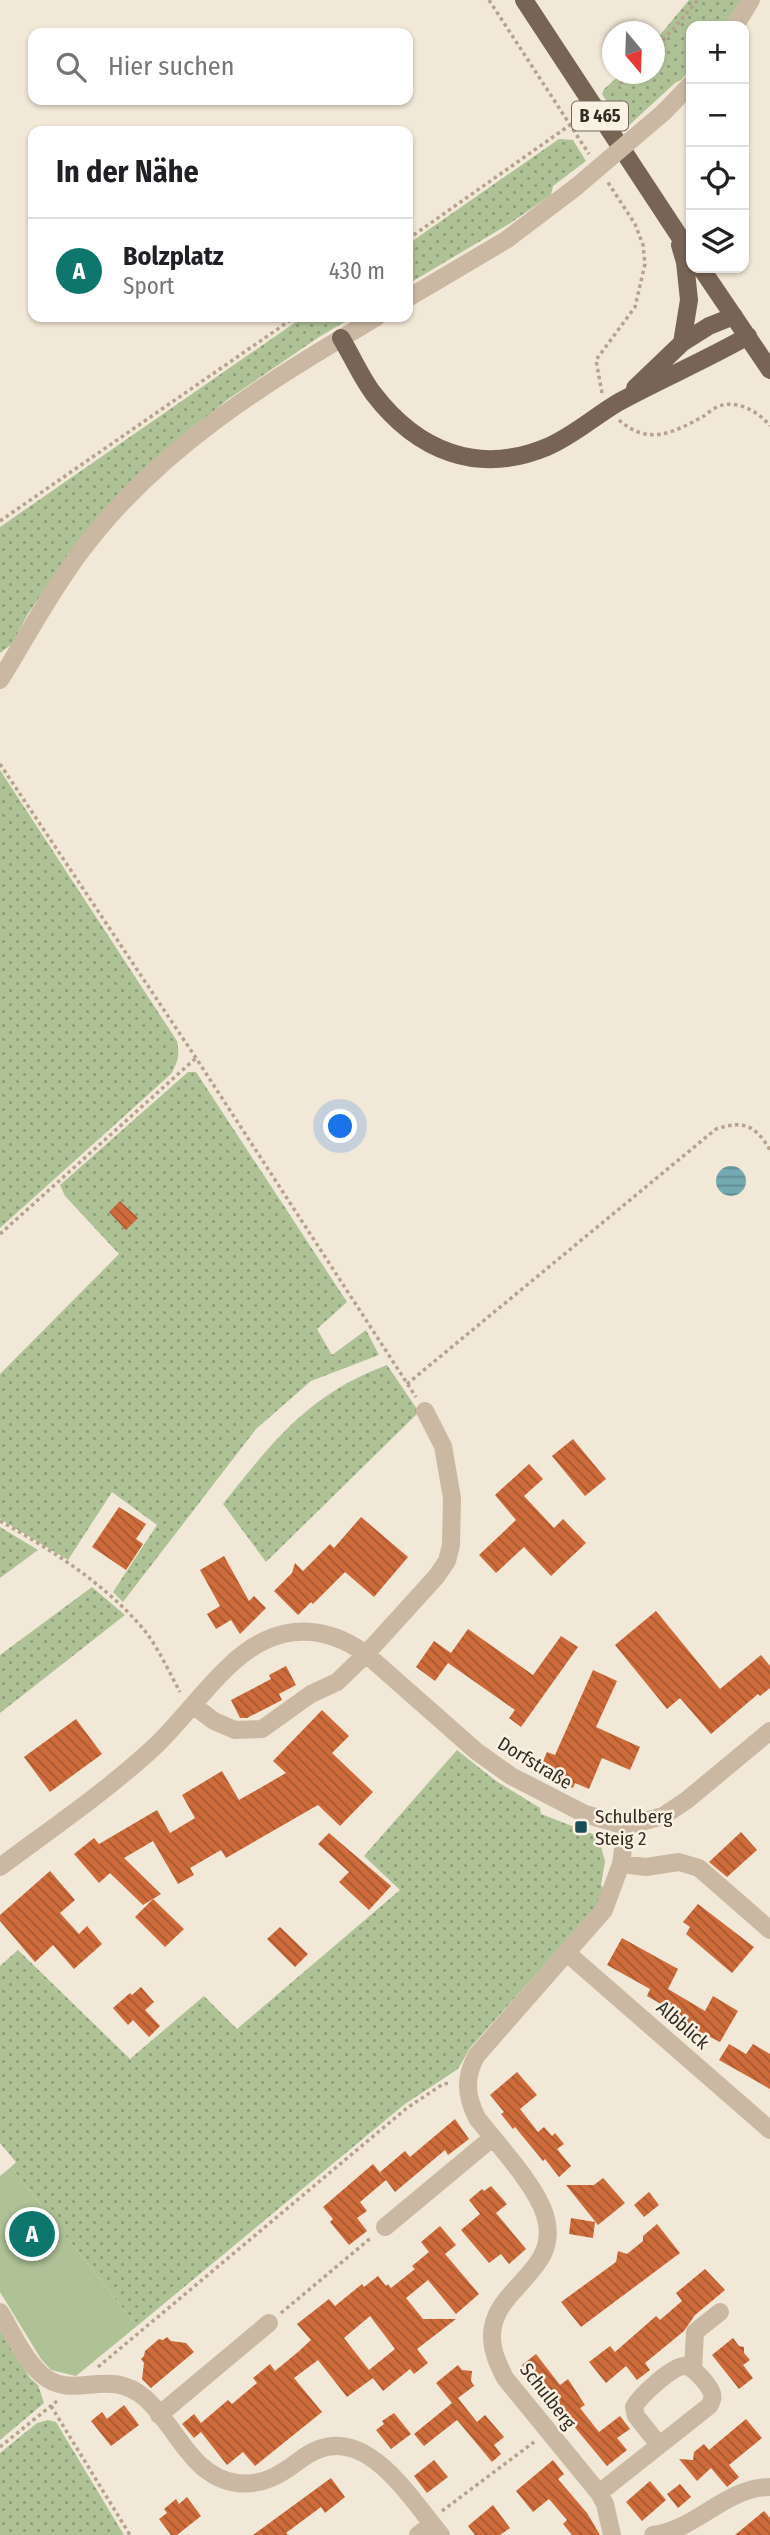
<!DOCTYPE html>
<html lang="de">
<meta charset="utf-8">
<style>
body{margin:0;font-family:"Fira Sans Condensed",sans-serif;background:#f2f2f2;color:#202124}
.controls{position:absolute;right:21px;top:21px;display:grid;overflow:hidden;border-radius:14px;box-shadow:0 2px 5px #0004}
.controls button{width:63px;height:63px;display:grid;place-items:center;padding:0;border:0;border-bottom:2px solid #e0e0e0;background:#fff;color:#202124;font:35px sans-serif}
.compass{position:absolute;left:602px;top:21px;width:63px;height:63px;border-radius:50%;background:#fff;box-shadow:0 2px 5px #0004;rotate:161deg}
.you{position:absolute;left:341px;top:1127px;width:24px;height:24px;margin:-18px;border:5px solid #fff;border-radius:50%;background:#1a73e8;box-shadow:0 0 0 10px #1a73e833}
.badge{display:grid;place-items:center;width:46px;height:46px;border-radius:50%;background:#0f766e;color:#fff;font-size:23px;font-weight:700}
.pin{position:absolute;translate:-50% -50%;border:4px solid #fff;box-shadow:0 2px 7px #0006}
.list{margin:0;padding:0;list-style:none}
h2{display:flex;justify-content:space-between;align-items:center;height:91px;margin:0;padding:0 28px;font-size:30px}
h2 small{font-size:23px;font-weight:400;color:#757577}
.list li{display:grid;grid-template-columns:46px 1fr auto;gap:21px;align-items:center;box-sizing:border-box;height:105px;padding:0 28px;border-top:2px solid #e0e0e0}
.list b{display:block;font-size:26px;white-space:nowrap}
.list p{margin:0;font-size:23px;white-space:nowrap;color:#757577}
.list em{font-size:23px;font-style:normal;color:#757577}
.icon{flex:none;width:38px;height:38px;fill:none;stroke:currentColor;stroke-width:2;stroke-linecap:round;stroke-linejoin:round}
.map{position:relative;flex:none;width:770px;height:2535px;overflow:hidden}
.search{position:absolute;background:#fff;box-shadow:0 2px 5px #0004;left:28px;top:28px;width:385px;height:77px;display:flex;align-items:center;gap:18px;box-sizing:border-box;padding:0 24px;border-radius:14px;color:#757577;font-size:26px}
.panel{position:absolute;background:#fff;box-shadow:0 2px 5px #0004;left:28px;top:126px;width:385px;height:196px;border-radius:14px}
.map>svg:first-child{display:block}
.green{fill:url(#green-dots)}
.pitch{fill:#afc296}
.water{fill:url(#water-rules)}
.building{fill:url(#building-back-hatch);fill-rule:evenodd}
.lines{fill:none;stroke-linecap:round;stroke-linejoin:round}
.path{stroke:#b6a28d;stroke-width:3.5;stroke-dasharray:3.5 3.5;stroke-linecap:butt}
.minor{stroke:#cbb8a3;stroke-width:18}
.major{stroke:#786455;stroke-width:18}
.minor-bridge{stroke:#cbb8a3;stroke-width:18}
.poi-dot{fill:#194e58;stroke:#faf1e3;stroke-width:2.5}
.labels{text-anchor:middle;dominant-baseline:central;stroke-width:5;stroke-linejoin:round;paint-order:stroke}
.shield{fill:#faf1e3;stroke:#70675e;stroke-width:2}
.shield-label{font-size:18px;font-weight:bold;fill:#352c25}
.street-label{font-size:19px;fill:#352c25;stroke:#faf1e3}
.poi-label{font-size:19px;fill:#352c25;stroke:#faf1e3;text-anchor:start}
</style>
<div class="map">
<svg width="770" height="2535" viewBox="0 0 770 2535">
<defs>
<pattern id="green-dots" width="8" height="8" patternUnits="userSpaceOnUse" patternTransform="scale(1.75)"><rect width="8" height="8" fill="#afc296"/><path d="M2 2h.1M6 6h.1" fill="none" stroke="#8f9e7a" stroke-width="1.8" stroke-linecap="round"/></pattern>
<pattern id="water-rules" width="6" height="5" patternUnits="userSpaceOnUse" patternTransform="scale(1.75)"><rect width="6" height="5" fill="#75a9b1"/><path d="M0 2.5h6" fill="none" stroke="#618a90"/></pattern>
<pattern id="building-back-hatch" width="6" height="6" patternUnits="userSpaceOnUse" patternTransform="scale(1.75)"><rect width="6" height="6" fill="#cd6b3b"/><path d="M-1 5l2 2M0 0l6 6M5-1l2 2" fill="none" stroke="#a75831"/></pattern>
</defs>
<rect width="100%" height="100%" fill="#f2e8d7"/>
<path class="green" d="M689,0H741L724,26H691V69L681,80L675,83L625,129L602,94L604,89L621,74H654L655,41Z
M559,139L573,140L586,161L553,186L551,195L509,224L408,284V244Z
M303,317H353L319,337L227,400L148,465L52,579L28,614L12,644L0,653V527Z
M0,770L177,1041C180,1055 178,1062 171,1074L0,1228Z
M188,1072H196L347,1302L317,1329L332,1355L366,1330L379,1355L311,1381L256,1429L123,1602L113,1592L157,1525L112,1492L68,1560L0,1519V1374L119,1254L65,1196L60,1185Z
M387,1365L419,1412L266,1562L223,1504C273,1441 309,1394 387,1365Z
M0,1527L38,1550L0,1578Z
M92,1587L125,1615L0,1713V1655Z
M457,1750L496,1781L540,1808L541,1814L598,1836L605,1861L601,1885L604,1889L597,1906L470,2048L458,2069L405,2104L137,2326L11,2167L16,2162L0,2143V1966L18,1950L130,2059L204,1996L237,2029L400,1890L364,1856Z
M0,2330L30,2378L38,2385L44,2403L0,2440Z
M48,2420L56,2422L124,2535H0V2453L37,2423Z"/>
<path class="pitch" d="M11,2167L137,2326L76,2376L51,2370L41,2359L0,2292V2176Z"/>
<path class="water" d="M716 1181a15 15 0 1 1 30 0a15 15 0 1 1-30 0Z"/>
<path class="building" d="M120,1201L138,1218L126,1230L109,1212Z
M573,1439L606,1479L585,1496L552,1456Z
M529,1464L543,1479L524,1496L554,1528L563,1519L586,1543L551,1576L524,1547L496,1573L479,1555L516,1520L495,1495Z
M119,1507L146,1524L136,1539L143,1544L126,1570L92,1547Z
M361,1517L408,1557L374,1597L345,1572L313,1604L311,1602L298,1615L274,1591L292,1573L295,1563L303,1571L330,1544L334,1548Z
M224,1556L249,1601L254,1596L266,1608L240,1634L231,1620L216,1629L207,1614L220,1606L200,1570Z
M656,1611L720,1689L761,1655L770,1666V1688L760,1696L758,1694L711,1734L680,1698L667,1709L615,1645Z
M468,1629L533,1675L561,1636L578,1647L521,1727L509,1718L515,1710L448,1663L435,1681L416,1667L434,1641L451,1653Z
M286,1666L296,1685L279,1694L282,1700L247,1718H240L231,1700L271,1679L269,1675Z
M593,1670L617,1681L596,1727L640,1747L630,1770L602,1758L589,1789L575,1783L573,1788L538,1773L547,1752L555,1755Z
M322,1710L349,1736L332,1753L373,1792L340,1826L318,1805L226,1858L221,1850L190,1868L194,1875L178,1884L153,1841L124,1858L161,1894L143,1905L110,1873L99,1883L74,1854L94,1838L99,1844L157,1810L170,1833L195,1818L182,1795L222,1771L239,1800L286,1773L273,1761Z
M76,1719L102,1754L50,1792L24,1757Z
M741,1832L757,1850L727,1877L709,1862Z
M329,1833L391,1886L369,1910L339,1882L349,1872L318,1844Z
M50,1871L75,1900L60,1913L79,1934L87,1926L102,1944L74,1969L53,1945L35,1962L0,1921V1915Z
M153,1899L184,1929L165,1947L135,1917Z
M698,1904L754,1947L732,1973L686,1934L690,1927L683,1922Z
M280,1927L308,1954L295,1967L267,1939Z
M622,1938L678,1969L668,1989L705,2011L713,1996L738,2011L720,2042L675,2019L678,2014L647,1996L650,1989L607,1965Z
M141,1987L154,2002L145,2010L160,2026L149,2037L133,2020L128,2025L113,2008L130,1993L132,1995Z
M729,2044L746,2054L753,2044L770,2054V2089L719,2060Z
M517,2072L537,2095L520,2109L538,2132L544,2127L552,2136L555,2133L564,2144L557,2149L571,2166L559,2177L545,2159L543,2161L515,2127L513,2129L501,2114L504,2112L490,2095Z
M455,2119L469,2139L448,2155L445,2150L395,2192L380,2172L405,2151L410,2157Z
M373,2164L386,2180L360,2202L367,2211L357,2218L367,2231L349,2245L330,2222L333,2219L323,2207Z
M603,2178L625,2203L598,2225L566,2185H594Z
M491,2186L507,2204L496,2213L526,2249L509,2264L501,2254L489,2263L461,2230L480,2214L469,2200L482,2189L484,2191Z
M649,2192L659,2205L644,2217L634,2205Z
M571,2218L595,2222L593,2238L569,2234Z
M657,2224L680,2253L581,2327L561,2302L616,2262L618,2251L627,2254L643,2241V2236Z
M440,2226L456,2245L445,2254L479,2294L456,2314L428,2280L406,2298L423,2319H456L417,2349L428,2363L414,2374L410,2369L383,2391L373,2378L347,2397L318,2360L294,2378L322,2412L255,2466L243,2452L227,2465L201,2432L194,2438L182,2424L194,2414L201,2423L228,2400L232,2404L257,2383L253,2378L270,2364L275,2371L298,2352L311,2340L297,2324L329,2299L335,2306L362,2284L364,2287L378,2276L386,2286L388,2284L391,2288L415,2269L412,2266L429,2252L421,2242ZM370,2316L395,2349L369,2370L344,2338Z
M705,2269L725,2290L695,2315L684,2331L645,2363L650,2370L637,2380L626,2366L606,2383L589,2362L610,2346L615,2352L656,2316L660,2320L682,2301L676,2293Z
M167,2337L171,2341L186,2343L194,2352L151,2388L142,2379L144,2363L141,2359L144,2356L145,2351L159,2339L163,2340Z
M733,2338L739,2346L744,2347V2353L750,2360L743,2365L753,2378L739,2389L712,2355Z
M536,2354L560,2385L568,2379L585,2405L580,2408L599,2432L620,2416L630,2429L617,2438L627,2450L607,2466L567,2418L564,2421L545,2396L547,2395L522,2365Z
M458,2365L462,2370L472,2371L471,2381L474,2386L458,2398L477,2422L485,2415L504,2437L494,2445L501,2454L492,2462L457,2420L424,2446L414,2434L452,2403L436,2383Z
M124,2405L139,2425L111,2446L91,2421L102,2412L107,2419Z
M394,2413L411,2434L391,2449L376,2430L384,2424L382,2421Z
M746,2419L762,2438L729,2465L739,2477L727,2487L711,2468L697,2481L679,2459L693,2460L694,2452L704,2444L709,2450Z
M434,2460L448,2477L427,2493L414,2476Z
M553,2460L564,2474L558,2479L587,2513L600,2535H572L563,2524L567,2520L549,2499L533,2512L516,2491Z
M331,2478L345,2497L325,2513L321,2507L286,2533L288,2535H253Z
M650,2481L666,2500L642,2521L626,2502Z
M680,2484L691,2497L678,2508L667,2494Z
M187,2497L201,2516L177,2535H171L159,2519L167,2513L164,2509L176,2499L179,2504Z
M493,2505L510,2528L500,2535H475L468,2526Z
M764,2511L770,2518V2535H735Z"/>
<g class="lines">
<path class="path" d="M489,0L589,154
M654,51L698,0
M620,84L631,74
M408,239L570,125
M602,393L596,360L635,307L645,264L643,245L635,224L607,181
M619,420C648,446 673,433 704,416C709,412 716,406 723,405C740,401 760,413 770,426
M0,521L295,317
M0,764L196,1058L416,1397
M0,1234L196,1058
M407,1384L716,1129C744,1120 755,1125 770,1150
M0,1521C52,1550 107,1585 145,1631C159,1649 169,1672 180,1692
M281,2313L372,2237
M98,2367L407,2108L443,2084L451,2083
M51,2406L130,2535
M0,2447L57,2401
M442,2511L534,2442"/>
<path class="minor" d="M735,26L751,0
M664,112L691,84
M408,298L506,240L576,187
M0,680C26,638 50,593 79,554C156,449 267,382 377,317
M194,1706L214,1721L235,1730L262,1729L311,1694L337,1682L366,1654L436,1577L447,1561L451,1545L452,1498L443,1446L425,1411
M621,1864L646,1867L679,1862L699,1868L770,1930
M0,1867C51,1829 104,1793 151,1750C187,1718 223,1659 266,1640C302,1624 335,1632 366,1654L476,1751L511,1776L585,1814L626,1826L663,1816L687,1800L770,1731
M567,1953L770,2130
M385,2227L492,2138
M0,2312C12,2332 24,2359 41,2374C73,2403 107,2365 145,2398C176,2425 191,2477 237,2483C263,2486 280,2475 300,2460C361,2413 408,2496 441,2535
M693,2369L695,2332L720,2312
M159,2415L269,2323
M599,2493L709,2406C712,2401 714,2397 711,2391C707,2383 693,2366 684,2366C671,2367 640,2396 634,2407L636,2416L659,2445
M418,2535L432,2524
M612,2535L605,2504L599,2493L505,2378C499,2366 492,2352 492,2337C491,2287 563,2272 545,2215C536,2185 497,2144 477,2118C466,2096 464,2077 477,2055L604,1910L621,1864L626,1826
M653,2535C696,2530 726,2487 770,2487"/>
<path class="major" d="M524,0L691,254
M701,268L770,370
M341,338C352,356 361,377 373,393C417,451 478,476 547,447C573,436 595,416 619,402C661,379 706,360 748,336
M682,343L709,326L734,316
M635,388L682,343L689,300L685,262L680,245"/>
<path class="minor-bridge" d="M576,187L664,112"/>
</g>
<rect class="poi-dot" x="574" y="1820" width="14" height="14" rx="3.5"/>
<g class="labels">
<rect class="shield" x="572" y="101.5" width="56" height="29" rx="5"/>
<g class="shield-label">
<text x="600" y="116">B 465</text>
</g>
<g class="street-label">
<text transform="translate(535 1763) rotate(31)">Dorfstraße</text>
<text transform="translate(683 2025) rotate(41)">Albblick</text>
<text transform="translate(548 2396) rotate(52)">Schulberg</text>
</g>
<g class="poi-label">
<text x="595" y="1816">Schulberg<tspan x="595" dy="22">Steig 2</tspan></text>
</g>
</g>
</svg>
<div class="controls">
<button>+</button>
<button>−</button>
<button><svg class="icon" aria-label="locate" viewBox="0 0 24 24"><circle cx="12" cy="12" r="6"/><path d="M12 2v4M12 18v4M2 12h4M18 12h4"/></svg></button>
<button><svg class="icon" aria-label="layers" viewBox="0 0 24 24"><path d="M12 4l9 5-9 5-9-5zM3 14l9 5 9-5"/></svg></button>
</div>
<svg class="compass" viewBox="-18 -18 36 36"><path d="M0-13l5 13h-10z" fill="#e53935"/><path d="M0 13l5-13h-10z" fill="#757577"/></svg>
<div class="you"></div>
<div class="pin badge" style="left:32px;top:2234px">A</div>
<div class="search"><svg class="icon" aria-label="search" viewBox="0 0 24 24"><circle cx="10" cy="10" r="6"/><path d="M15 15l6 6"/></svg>Hier suchen</div>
<section class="panel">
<h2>In der Nähe<small></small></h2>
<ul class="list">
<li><span class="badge">A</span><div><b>Bolzplatz</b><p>Sport</p></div><em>430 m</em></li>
</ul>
</section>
</div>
